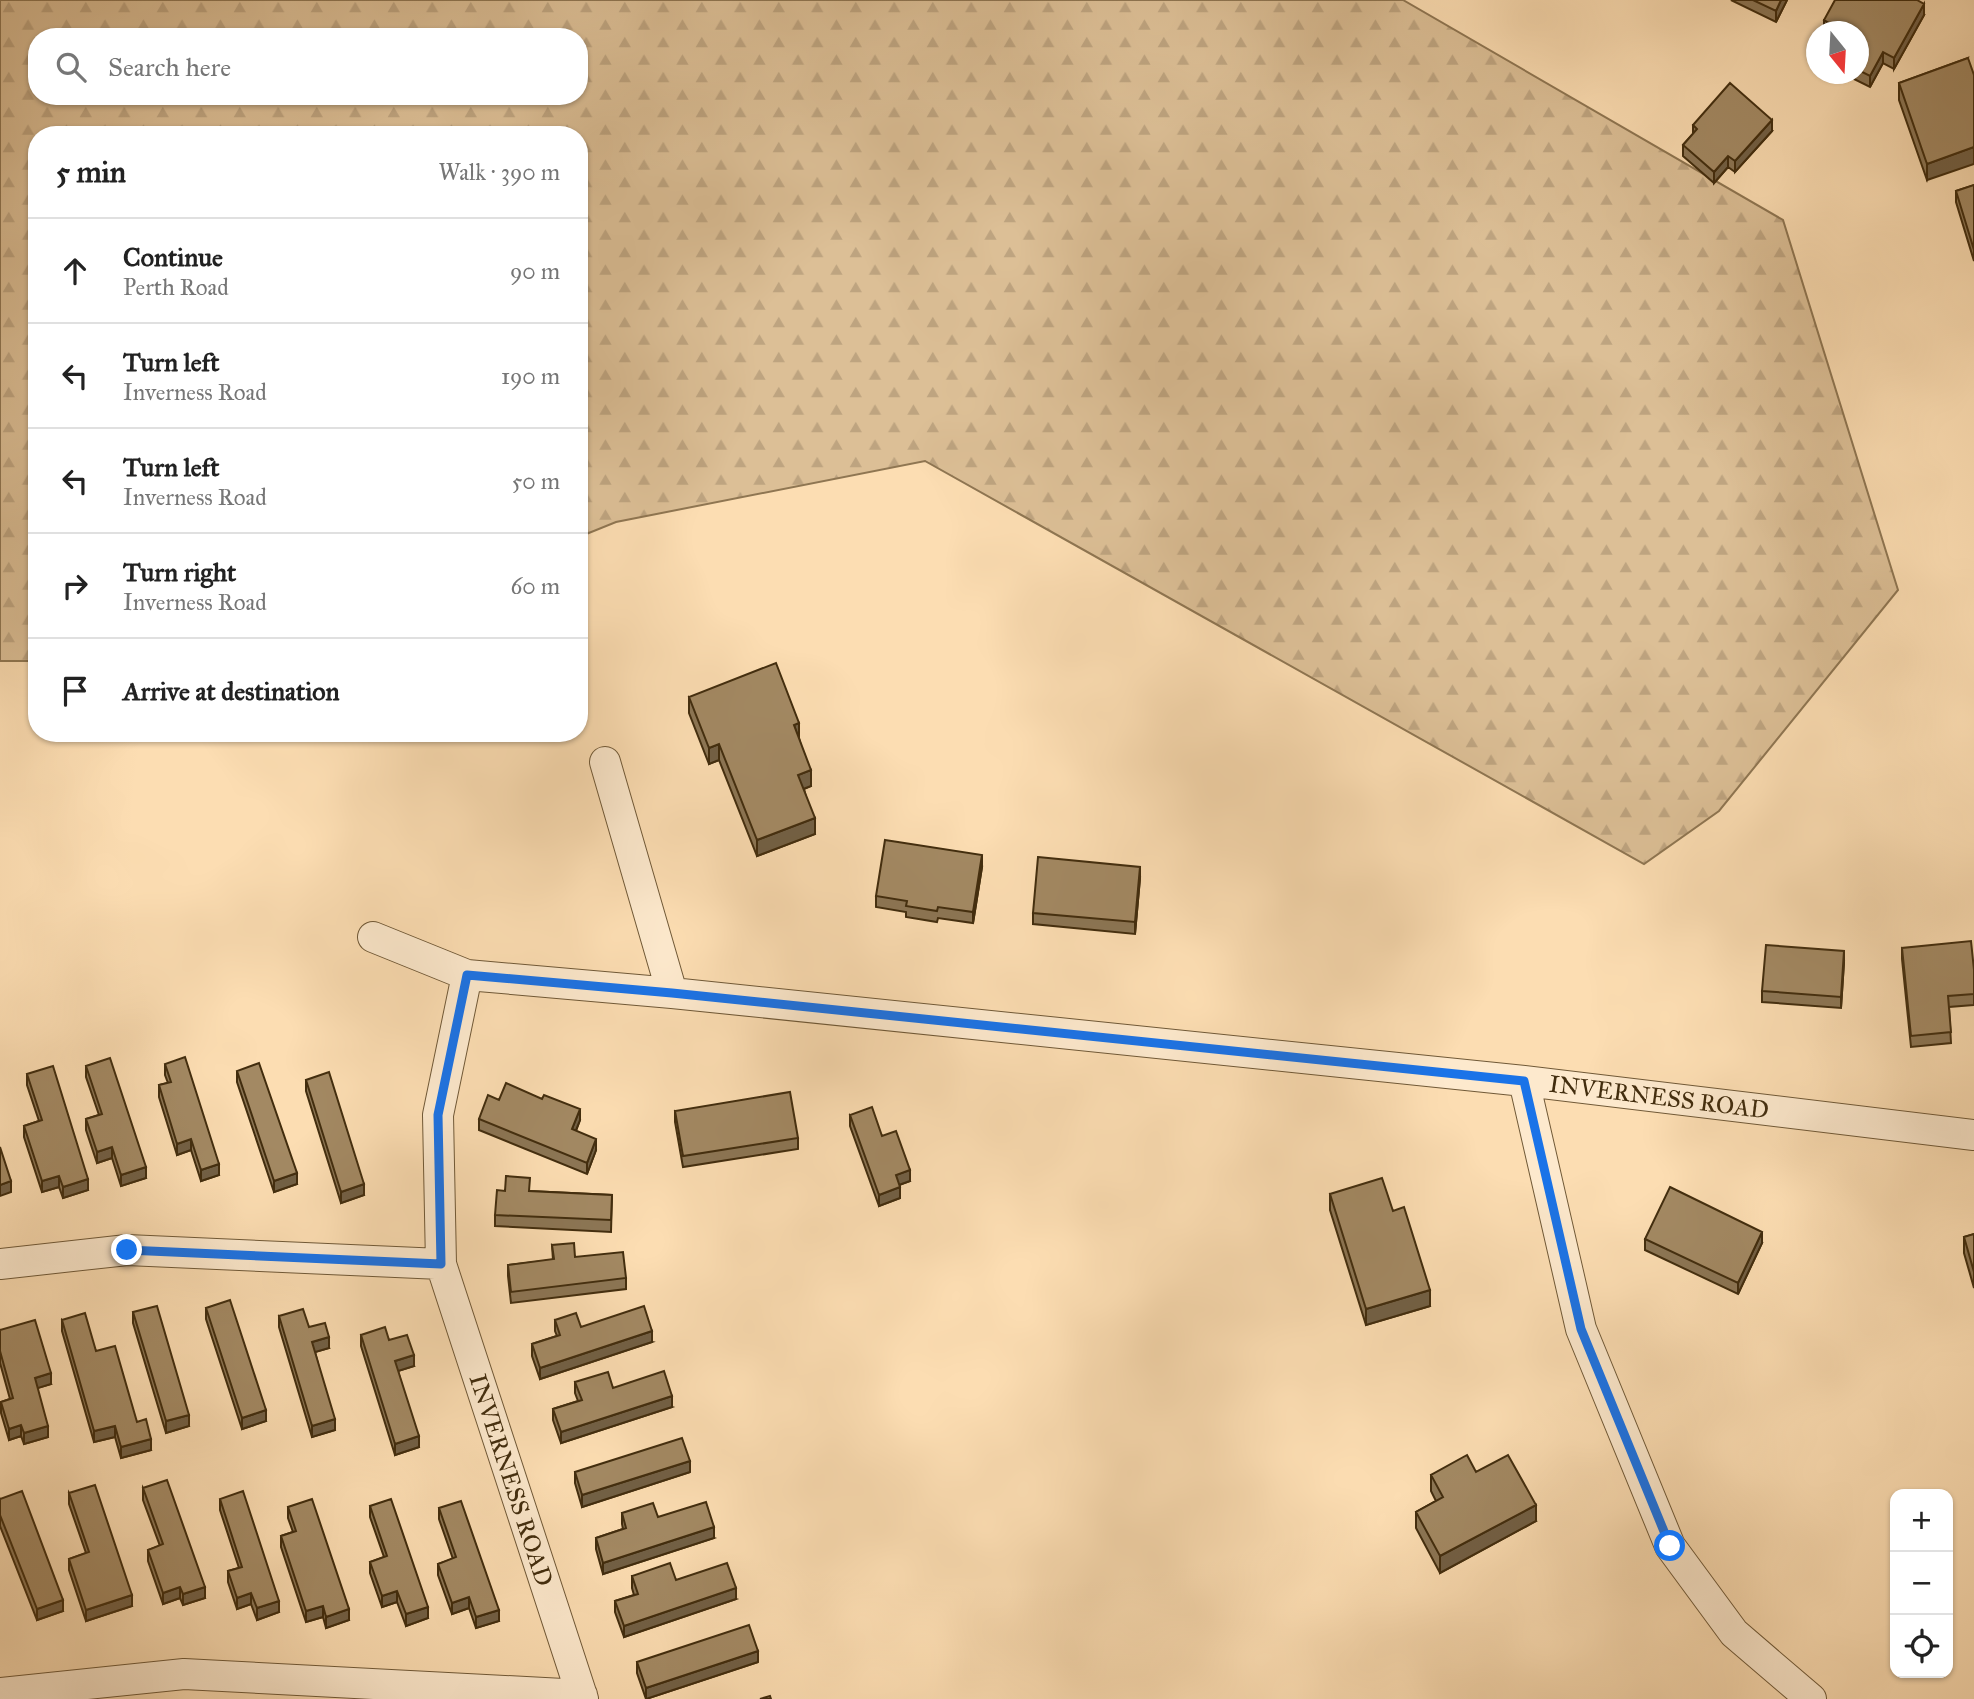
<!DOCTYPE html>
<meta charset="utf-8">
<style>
body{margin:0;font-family:"IM FELL Great Primer",serif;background:#f2f2f2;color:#222}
.controls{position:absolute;right:21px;bottom:21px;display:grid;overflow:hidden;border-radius:14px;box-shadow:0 2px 5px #0004}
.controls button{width:63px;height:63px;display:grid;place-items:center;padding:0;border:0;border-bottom:2px solid #e0e0e0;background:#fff;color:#222;font:35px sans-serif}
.compass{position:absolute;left:1806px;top:21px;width:63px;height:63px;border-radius:50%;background:#fff;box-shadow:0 2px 5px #0004;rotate:162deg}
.stop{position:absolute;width:21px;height:21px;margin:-16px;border:5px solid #1a73e8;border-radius:50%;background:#fff}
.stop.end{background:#1a73e8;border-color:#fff;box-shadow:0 2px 7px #0008}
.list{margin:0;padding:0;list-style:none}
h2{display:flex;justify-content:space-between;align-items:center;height:91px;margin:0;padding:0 28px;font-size:30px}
h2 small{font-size:23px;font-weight:400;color:#767676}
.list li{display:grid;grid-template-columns:46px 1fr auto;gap:21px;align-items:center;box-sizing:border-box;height:105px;padding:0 28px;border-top:2px solid #e0e0e0}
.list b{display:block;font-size:26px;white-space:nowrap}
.list p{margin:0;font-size:23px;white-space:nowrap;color:#767676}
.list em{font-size:23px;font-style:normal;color:#767676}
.icon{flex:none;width:38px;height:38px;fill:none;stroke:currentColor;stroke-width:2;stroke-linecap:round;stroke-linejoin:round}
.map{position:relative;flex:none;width:1974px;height:1699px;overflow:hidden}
.search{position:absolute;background:#fff;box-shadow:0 2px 5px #0004;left:28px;top:28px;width:560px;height:77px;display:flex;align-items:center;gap:18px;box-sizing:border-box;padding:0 24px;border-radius:28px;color:#767676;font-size:26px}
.panel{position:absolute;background:#fff;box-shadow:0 2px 5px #0004;left:28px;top:126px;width:560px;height:616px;border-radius:28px}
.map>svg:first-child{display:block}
.forest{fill:url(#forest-firs);stroke:#8f7652;stroke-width:2;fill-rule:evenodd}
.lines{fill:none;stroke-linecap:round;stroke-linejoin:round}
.minor-casing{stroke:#705937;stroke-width:32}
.minor{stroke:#fde9cd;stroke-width:30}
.wall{fill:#8c7655;stroke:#422d0e;stroke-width:2}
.shaded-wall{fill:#726045;stroke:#422d0e;stroke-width:2}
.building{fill:#a38963;stroke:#422d0e;stroke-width:2}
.route{stroke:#1a73e8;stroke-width:9}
.labels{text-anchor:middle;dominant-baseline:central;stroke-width:5;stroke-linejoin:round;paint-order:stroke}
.street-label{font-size:24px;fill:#422d0e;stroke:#fde9cd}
</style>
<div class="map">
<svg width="1974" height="1699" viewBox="0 0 1974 1699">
<defs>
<pattern id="forest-firs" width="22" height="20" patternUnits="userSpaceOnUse" patternTransform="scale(1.75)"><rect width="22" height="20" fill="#dcbf96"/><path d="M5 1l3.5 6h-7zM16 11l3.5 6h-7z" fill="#bea480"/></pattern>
</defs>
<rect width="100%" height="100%" fill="#fcddb2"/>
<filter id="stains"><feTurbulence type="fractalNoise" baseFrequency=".00286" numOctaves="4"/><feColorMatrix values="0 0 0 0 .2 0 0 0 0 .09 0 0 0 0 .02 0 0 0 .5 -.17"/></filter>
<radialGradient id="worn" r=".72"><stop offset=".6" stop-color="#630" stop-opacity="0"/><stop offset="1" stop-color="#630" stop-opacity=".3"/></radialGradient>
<path class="forest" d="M0,0H1403L1783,220L1898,590L1719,811L1644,864L925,461L616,522L579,537V135H37V661H0ZM37,37H579V96H37Z"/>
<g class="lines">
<defs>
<path id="minor" d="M605,762L672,993
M373,937L467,975L672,993L1524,1081L1974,1135
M467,975L438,1115L441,1264L583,1699
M1524,1081L1581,1329L1670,1546L1734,1633L1811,1699
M0,1264L127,1250L441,1264
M0,1693L184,1674L582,1695"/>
</defs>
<use href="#minor" class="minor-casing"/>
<use href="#minor" class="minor"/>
</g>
<path class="wall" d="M1731,0H1787L1776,22Z
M1924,15L1894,69L1883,63L1870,87L1844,74H1858V32L1824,31V20Z
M1968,58L1927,180L1899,100V83Z
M1693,125L1772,131L1735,172L1728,167L1714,183L1683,156V145L1693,134Z
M1974,185V261L1956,202V191Z
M689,697L799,738L811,786L804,789L815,834L757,856L719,760L709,764L689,713Z
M982,867L973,923L938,918L937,922L906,917V912L876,907V896Z
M1140,878L1135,934L1033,924V913Z
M1902,948L1974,970V1005L1949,1007L1951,1043L1911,1047L1902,959Z
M1844,962L1841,1008L1762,1002V991Z
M165,1064L219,1175L201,1181L191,1150L177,1155L159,1097V1085L168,1083L165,1075Z
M86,1066L146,1178L121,1186L112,1158L97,1163L86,1130V1119L99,1115L86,1077Z
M237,1071L297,1184L274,1192L237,1082Z
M27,1074L88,1190L63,1198L59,1187L42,1192L24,1137V1126L39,1121L27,1085Z
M306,1080L364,1195L341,1203L306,1091Z
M542,1099L580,1120L576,1131L596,1150L587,1174L479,1130V1119L499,1100Z
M675,1111L798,1138V1149L683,1167L675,1122Z
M850,1115L882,1136L910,1181L899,1185L900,1198L879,1206L850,1126Z
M530,1191L612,1195L611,1232L495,1226V1215Z
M1330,1194L1393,1211L1430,1306L1366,1325L1330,1210Z
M1974,1234V1288L1964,1253V1237Z
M1645,1239L1762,1243L1738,1294L1645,1250Z
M552,1245L575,1257L626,1278V1289L511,1303L508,1276V1265L553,1260Z
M206,1308L266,1421L242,1429L206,1319Z
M133,1312L189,1426L166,1433L133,1323Z
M279,1316L309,1327L329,1348L315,1352L335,1430L312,1437L279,1327Z
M62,1320L96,1351L137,1422L151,1450L121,1458L115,1437L94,1442L62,1331Z
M555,1320L581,1327L652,1342L540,1379L532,1356V1344L557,1336L555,1331Z
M0,1330L51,1384L37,1388L48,1437L24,1444L21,1436L9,1440L1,1413V1402L10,1399L0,1363Z
M361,1335L389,1340L414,1366L398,1371L419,1447L395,1455L361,1346Z
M575,1382L613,1388L672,1407L561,1443L553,1420V1409L578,1401L575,1393Z
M575,1472H690L582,1507L575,1483Z
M1476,1472L1536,1521L1440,1573L1416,1528V1512L1436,1501L1431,1491V1475Z
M143,1488L205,1598L183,1605L180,1598L163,1604L148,1561V1550L160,1546L143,1500Z
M69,1493L132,1606L86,1621L69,1570V1559L86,1553L69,1504Z
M0,1499L63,1611L37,1620L0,1526Z
M220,1499L279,1612L257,1620L251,1604L237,1609L228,1582V1571L239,1568L220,1510Z
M370,1506L428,1618L406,1626L397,1602L382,1607L370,1573V1562L384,1557L370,1517Z
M288,1507L349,1620L326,1628L323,1617L306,1622L281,1547V1536L293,1532L288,1518Z
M439,1508L499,1621L476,1628L469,1608L452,1614L438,1575V1564L453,1559L439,1519Z
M622,1513L658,1517L714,1538L603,1574L596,1549V1538L623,1529L622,1524Z
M632,1576L676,1580L736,1599L624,1637L615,1612V1601L634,1595L632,1588Z
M637,1662H758L646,1699L637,1673Z"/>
<path class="shaded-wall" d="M1781,0H1787L1776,22V11Z
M1924,4V15L1894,69V58Z
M1883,52V63L1870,87V76Z
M1772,120V131L1735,172V161Z
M1974,147V164L1927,180V164Z
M1728,156V167L1714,183V172Z
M799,723V740L794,725Z
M719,744V760L709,764V748Z
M811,770V786L798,791V775Z
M815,818V834L757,856V840Z
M982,855V867L973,923V912Z
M1140,867V878L1135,934V922Z
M1844,951V962L1841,1008V997Z
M580,1109V1120L572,1140V1129Z
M191,1139V1150L177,1155V1144Z
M596,1139V1150L587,1174V1163Z
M112,1147V1158L97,1163V1152Z
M219,1164V1175L201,1181V1170Z
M146,1167V1178L121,1186V1175Z
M910,1170V1181L896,1186V1175Z
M297,1173V1184L274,1192V1181Z
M59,1176V1187L42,1192V1181Z
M88,1179V1190L63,1198V1187Z
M11,1181V1192L0,1196V1185Z
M364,1184V1195L341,1203V1192Z
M900,1187V1198L879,1206V1195Z
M1762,1232V1243L1738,1294V1283Z
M1430,1290V1306L1366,1325V1309Z
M652,1331V1342L540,1379V1368Z
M329,1337V1348L312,1353V1342Z
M414,1355V1366L395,1372V1361Z
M51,1373V1384L35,1389V1378Z
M672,1396V1407L561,1443V1432Z
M266,1410V1421L242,1429V1418Z
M189,1415V1426L166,1433V1421Z
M335,1419V1430L312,1437V1426Z
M21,1425V1436L9,1440V1429Z
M48,1426V1437L24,1444V1433Z
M115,1426V1437L94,1442V1431Z
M419,1436V1447L395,1455V1444Z
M151,1439V1450L121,1458V1447Z
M690,1461V1472L582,1507V1495Z
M1536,1505V1521L1440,1573V1556Z
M714,1527V1538L603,1574V1563Z
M180,1587V1598L163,1604V1593Z
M205,1587V1598L183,1605V1594Z
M736,1588V1599L624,1637V1626Z
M397,1591V1602L382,1607V1596Z
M251,1593V1604L237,1609V1598Z
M132,1595V1606L86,1621V1610Z
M469,1597V1608L452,1614V1603Z
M63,1600V1611L37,1620V1609Z
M279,1601V1612L257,1620V1608Z
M323,1606V1617L306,1622V1611Z
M428,1607V1618L406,1626V1614Z
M349,1609V1620L326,1628V1617Z
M499,1610V1621L476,1628V1617Z
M758,1651V1662L646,1699V1688Z"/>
<path class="building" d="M1753,0H1781L1776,11Z
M1835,0H1917L1924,4L1894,58L1883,52L1870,76L1858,70V32H1843V31L1824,20Z
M1968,58L1974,75V147L1927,164L1899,83Z
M1730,83L1772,120L1735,161L1728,156L1714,172L1683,145L1697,129L1693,125Z
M1974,185V250L1956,191Z
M776,663L799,723L794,725L811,770L798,775L815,818L757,840L719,744L709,748L689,697Z
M885,840L982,855L973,912L938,907L937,911L906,906L907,901L876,896Z
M1038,857L1140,867L1135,922L1033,913Z
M1971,941L1974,970V994L1948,996L1951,1032L1911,1036L1902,948Z
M1766,945L1844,951L1841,997L1762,991Z
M185,1057L219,1164L201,1170L191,1139L177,1144L159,1085L171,1082L165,1064Z
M110,1058L146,1167L121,1175L112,1147L97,1152L86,1119L102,1114L86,1066Z
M259,1063L297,1173L274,1181L237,1071Z
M53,1066L88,1179L63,1187L59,1176L42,1181L24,1126L42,1120L27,1074Z
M329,1072L364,1184L341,1192L306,1080Z
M506,1083L542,1099L544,1095L580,1109L572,1129L596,1139L587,1163L479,1119L488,1095L499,1100Z
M790,1092L798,1138L683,1156L675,1111Z
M872,1107L882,1136L896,1131L910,1170L896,1175L900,1187L879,1195L850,1115Z
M0,1147L11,1181L0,1185Z
M506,1176L530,1178L529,1191L612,1195L611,1220L495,1215L497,1190L505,1191Z
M1382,1178L1393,1211L1404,1207L1430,1290L1366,1309L1330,1194Z
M1670,1187L1762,1232L1738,1283L1645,1239Z
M1974,1234V1272L1964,1237Z
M574,1243L575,1257L623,1252L626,1278L511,1292L508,1265L554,1259L552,1245Z
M230,1300L266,1410L242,1418L206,1308Z
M157,1306L189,1415L166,1421L133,1312Z
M644,1306L652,1331L540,1368L532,1344L560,1335L555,1320L576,1313L581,1327Z
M303,1309L309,1327L325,1323L329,1337L312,1342L335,1419L312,1426L279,1316Z
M85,1313L96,1351L115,1346L137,1422L146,1419L151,1439L121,1447L115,1426L94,1431L62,1320Z
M35,1320L51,1373L35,1378L48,1426L24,1433L21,1425L9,1429L1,1402L13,1398L0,1351V1330Z
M385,1327L389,1340L407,1335L414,1355L395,1361L419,1436L395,1444L361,1335Z
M664,1371L672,1396L561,1432L553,1409L582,1400L575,1382L608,1372L613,1388Z
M682,1438L690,1461L582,1495L575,1472Z
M1467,1455L1476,1472L1508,1455L1536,1505L1440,1556L1416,1512L1443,1497L1431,1475Z
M167,1480L205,1587L183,1594L180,1587L163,1593L148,1550L163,1544L143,1488Z
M95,1485L132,1595L86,1610L69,1559L89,1552L69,1493Z
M22,1491L63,1600L37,1609L0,1515V1499Z
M243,1491L279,1601L257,1608L251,1593L237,1598L228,1571L242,1567L220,1499Z
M312,1499L349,1609L326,1617L323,1606L306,1611L281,1536L296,1531L288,1507Z
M391,1499L428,1607L406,1614L397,1591L382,1596L370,1562L387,1556L370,1506Z
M461,1501L499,1610L476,1617L469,1597L452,1603L438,1564L456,1557L439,1508Z
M706,1502L714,1527L603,1563L596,1538L626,1528L622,1513L653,1503L658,1517Z
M670,1563L676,1580L727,1563L736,1588L624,1626L615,1601L638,1594L632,1576Z
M749,1625L758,1651L646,1688L637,1662Z
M770,1696L771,1699H760Z"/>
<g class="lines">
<path class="route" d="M127,1250L441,1264L438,1115L467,975L672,993L1524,1081L1581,1329L1670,1546"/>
</g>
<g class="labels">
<g class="street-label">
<text transform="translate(1659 1097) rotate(7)">INVERNESS ROAD</text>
<text transform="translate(511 1480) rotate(72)">INVERNESS ROAD</text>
</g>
</g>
<rect width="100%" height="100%" filter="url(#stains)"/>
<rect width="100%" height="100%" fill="url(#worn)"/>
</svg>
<div class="controls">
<button>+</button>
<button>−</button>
<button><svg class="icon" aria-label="locate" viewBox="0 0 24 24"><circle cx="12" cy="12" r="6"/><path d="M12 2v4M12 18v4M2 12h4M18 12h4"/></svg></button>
</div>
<svg class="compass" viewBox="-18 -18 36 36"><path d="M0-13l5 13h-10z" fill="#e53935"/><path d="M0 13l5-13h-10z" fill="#767676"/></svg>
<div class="stop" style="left:1670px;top:1546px"></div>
<div class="stop end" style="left:127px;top:1250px"></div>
<div class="search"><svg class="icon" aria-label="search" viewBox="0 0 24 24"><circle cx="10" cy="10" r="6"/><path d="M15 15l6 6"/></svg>Search here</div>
<section class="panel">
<h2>5 min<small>Walk · 390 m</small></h2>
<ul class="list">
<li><svg class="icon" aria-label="ahead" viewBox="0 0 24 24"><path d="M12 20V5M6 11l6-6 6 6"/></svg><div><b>Continue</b><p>Perth Road</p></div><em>90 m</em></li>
<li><svg class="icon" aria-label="left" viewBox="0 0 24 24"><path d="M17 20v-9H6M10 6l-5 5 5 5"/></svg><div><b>Turn left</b><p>Inverness Road</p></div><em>190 m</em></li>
<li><svg class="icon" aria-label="left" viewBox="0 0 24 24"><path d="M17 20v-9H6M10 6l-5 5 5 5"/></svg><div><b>Turn left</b><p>Inverness Road</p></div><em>50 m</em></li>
<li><svg class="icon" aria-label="right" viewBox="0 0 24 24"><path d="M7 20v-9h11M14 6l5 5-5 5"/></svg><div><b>Turn right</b><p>Inverness Road</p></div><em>60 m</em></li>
<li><svg class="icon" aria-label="arrive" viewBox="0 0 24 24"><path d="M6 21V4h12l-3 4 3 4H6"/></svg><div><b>Arrive at destination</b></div></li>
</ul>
</section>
</div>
